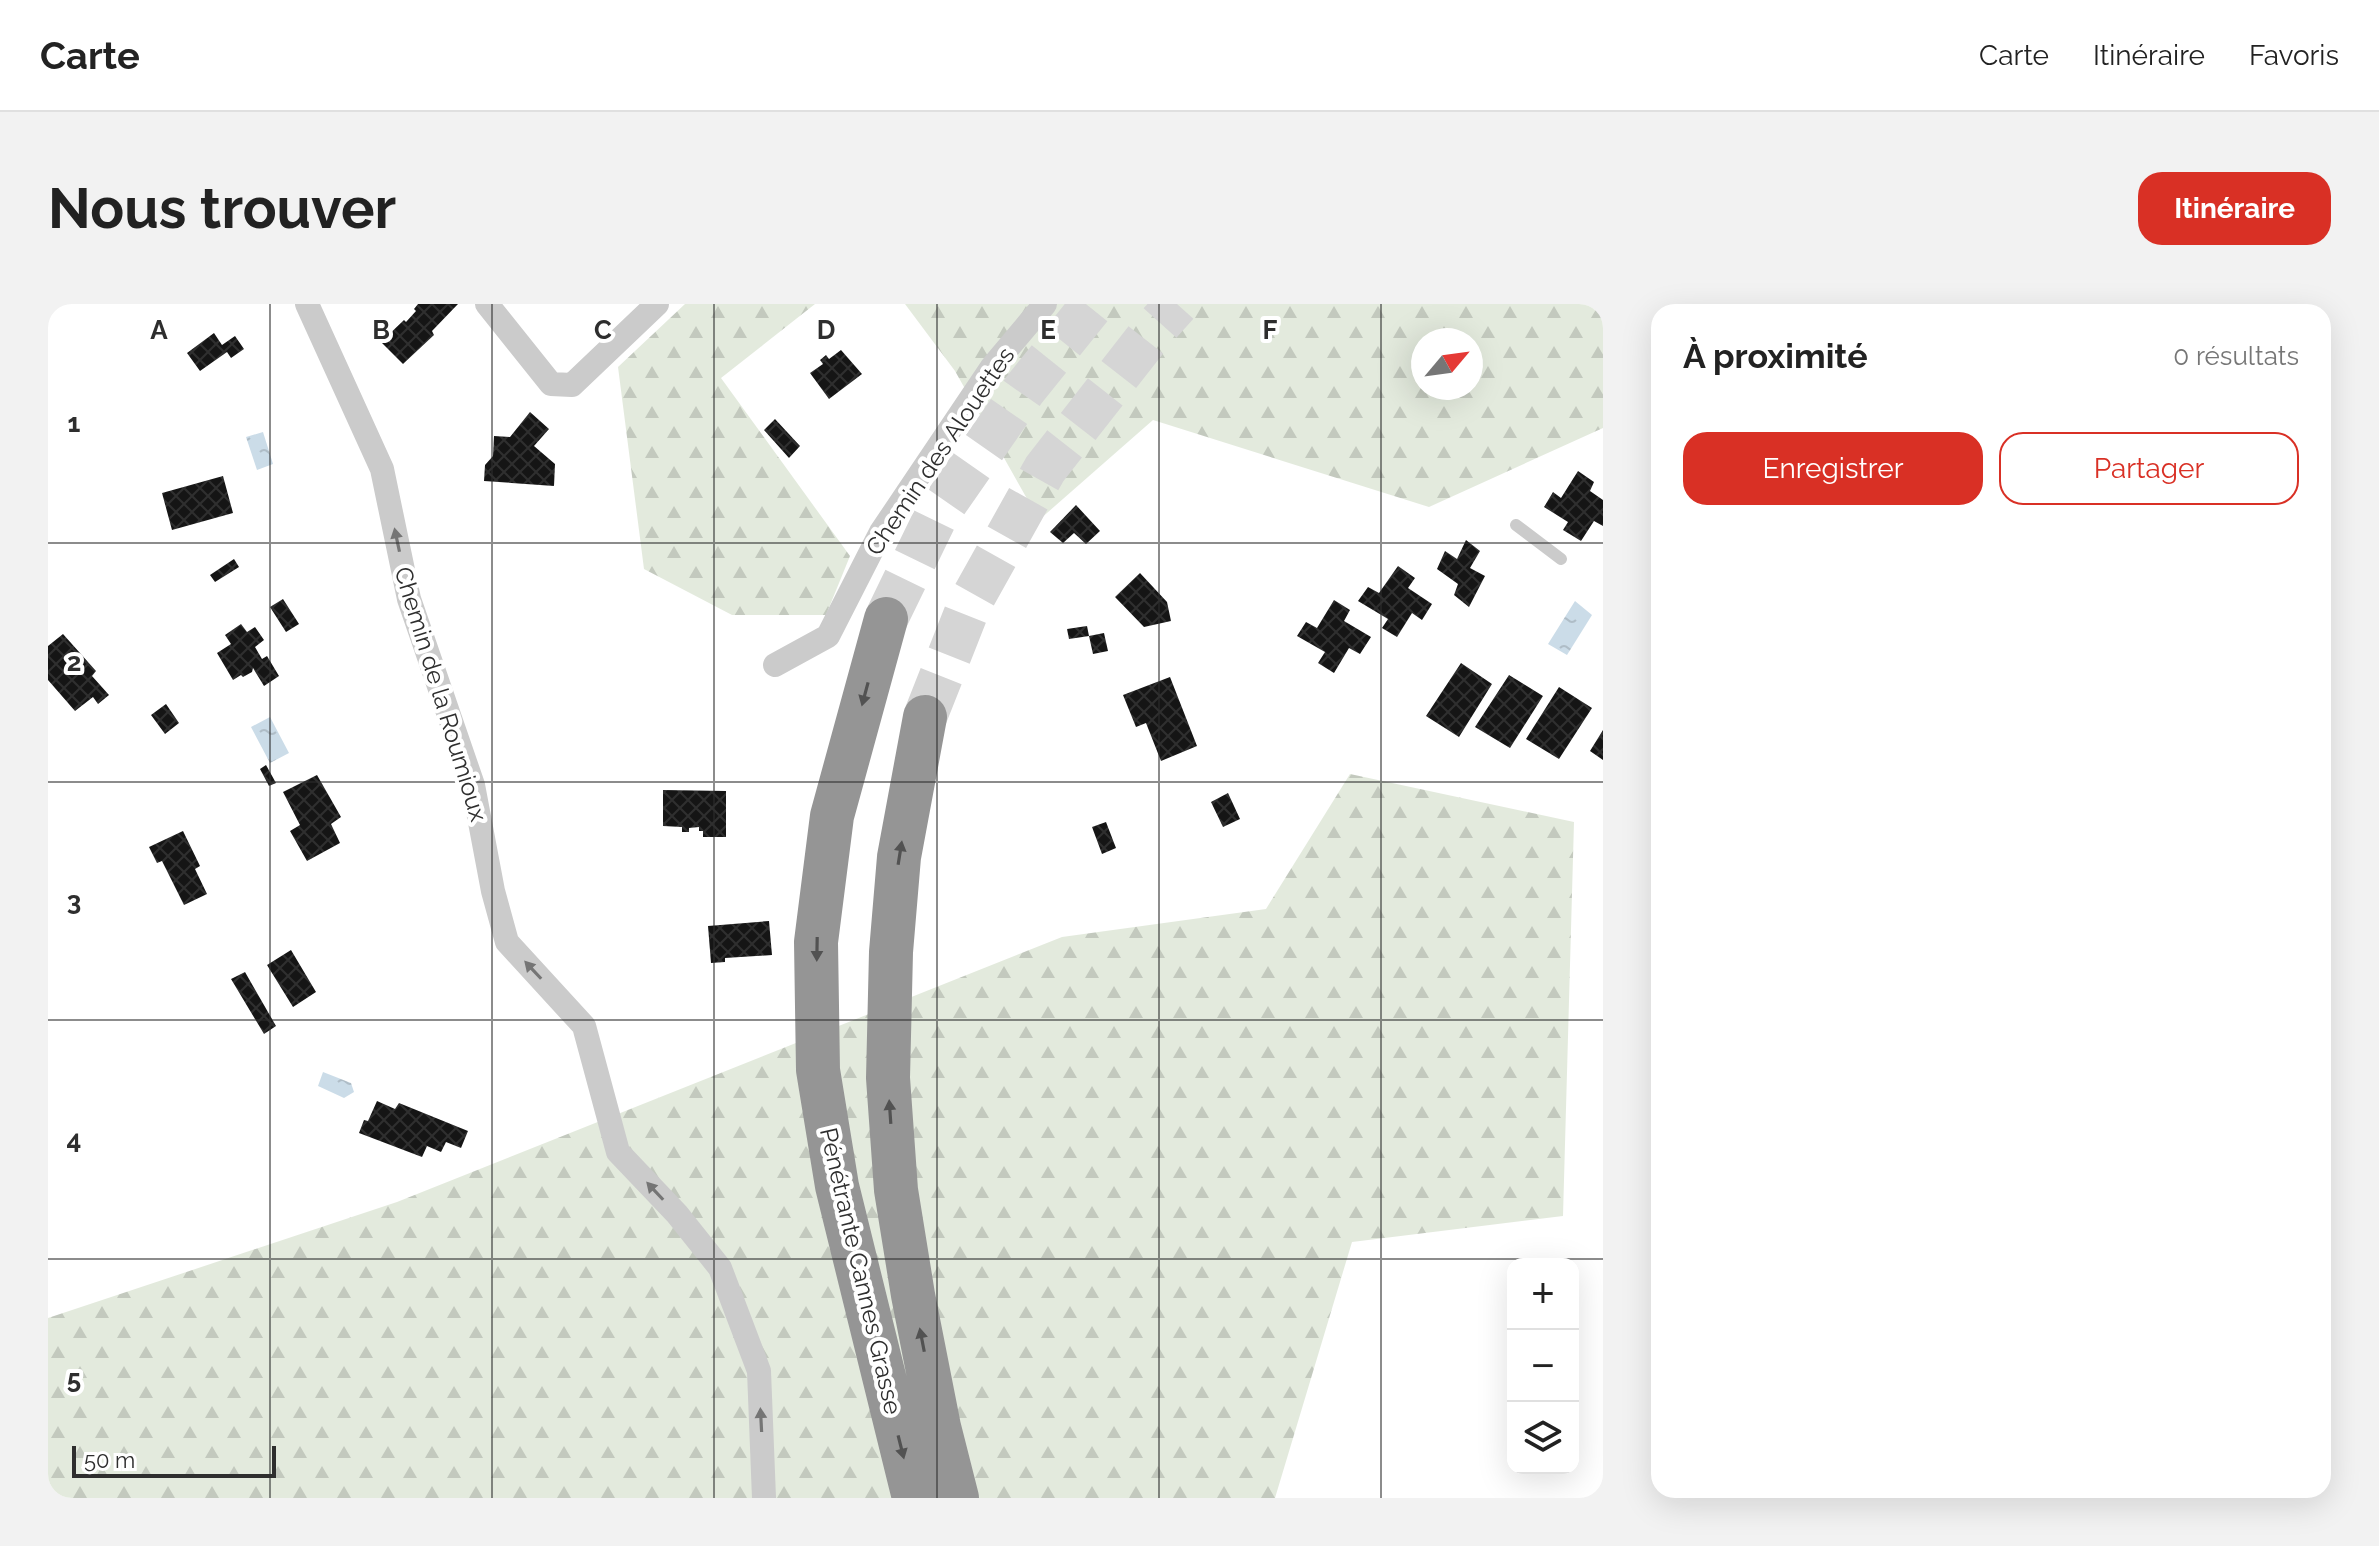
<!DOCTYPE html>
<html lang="fr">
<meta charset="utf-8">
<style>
body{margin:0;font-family:Raleway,sans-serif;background:#f2f2f2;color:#222}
.controls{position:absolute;right:24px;bottom:24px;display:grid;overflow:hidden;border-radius:16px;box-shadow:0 8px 32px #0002}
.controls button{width:72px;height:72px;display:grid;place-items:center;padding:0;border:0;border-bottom:2px solid #e0e0e0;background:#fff;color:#222;font:40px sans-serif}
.compass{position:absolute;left:1363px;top:24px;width:72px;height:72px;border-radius:50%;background:#fff;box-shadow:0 8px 32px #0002;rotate:61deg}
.scale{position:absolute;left:24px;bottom:20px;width:204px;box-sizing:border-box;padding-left:8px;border:4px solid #2e2e2e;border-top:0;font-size:22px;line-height:28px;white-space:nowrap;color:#2e2e2e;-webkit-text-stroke:6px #fff;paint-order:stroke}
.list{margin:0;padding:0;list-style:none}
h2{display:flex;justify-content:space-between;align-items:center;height:104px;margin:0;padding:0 32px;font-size:34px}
h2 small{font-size:26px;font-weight:400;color:#767676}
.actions{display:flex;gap:16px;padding:24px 32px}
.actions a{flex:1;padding:18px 0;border:2px solid #d93025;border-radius:24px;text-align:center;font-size:28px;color:#d93025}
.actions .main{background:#d93025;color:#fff}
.icon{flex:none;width:44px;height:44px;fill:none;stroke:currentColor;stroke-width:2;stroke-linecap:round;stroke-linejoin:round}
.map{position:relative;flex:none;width:1555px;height:1194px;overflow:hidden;border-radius:24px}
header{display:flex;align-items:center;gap:48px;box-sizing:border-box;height:112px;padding:0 40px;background:#fff;border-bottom:2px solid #e0e0e0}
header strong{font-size:38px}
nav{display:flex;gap:44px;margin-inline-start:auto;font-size:28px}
.intro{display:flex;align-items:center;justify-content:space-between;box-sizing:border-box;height:192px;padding:0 48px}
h1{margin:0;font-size:56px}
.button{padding:20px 36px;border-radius:24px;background:#d93025;color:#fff;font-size:28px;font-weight:700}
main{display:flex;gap:48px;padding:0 48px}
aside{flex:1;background:#fff;border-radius:24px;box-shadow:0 8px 32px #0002}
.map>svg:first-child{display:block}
.forest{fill:url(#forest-firs);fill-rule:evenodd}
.water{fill:url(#water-ripples)}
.building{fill:url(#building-cross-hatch)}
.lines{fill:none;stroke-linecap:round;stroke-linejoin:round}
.highway-tunnel{stroke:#d5d5d5;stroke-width:44;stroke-dasharray:44 22;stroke-linecap:butt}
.lane{stroke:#cbcbcb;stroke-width:12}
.street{stroke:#cbcbcb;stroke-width:24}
.highway{stroke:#959595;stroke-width:44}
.oneway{fill:#757575}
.oneway2{fill:#525252}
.grid{fill:none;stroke:#2e2e2e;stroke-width:2;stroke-opacity:0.55}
.labels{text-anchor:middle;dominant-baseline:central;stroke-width:8;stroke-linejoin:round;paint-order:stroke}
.street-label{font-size:24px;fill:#2e2e2e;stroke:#fff}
.grid-label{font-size:26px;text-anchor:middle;font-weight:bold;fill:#2e2e2e;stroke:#fff;stroke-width:8;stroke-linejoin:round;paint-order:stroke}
</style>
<header>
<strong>Carte</strong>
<nav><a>Carte</a><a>Itinéraire</a><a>Favoris</a></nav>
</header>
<div class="intro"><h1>Nous trouver</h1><a class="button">Itinéraire</a></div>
<main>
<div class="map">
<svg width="1555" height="1194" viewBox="0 0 1555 1194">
<defs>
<pattern id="forest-firs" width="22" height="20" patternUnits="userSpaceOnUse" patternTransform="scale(2)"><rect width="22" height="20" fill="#e3eadd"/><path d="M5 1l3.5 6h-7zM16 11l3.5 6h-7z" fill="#c3c9be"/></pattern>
<pattern id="water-ripples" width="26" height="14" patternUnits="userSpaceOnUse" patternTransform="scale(2)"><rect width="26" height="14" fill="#cbdce8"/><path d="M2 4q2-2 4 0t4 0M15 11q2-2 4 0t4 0" fill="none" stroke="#afbdc7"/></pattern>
<pattern id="building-cross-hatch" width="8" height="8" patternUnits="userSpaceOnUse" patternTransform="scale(2)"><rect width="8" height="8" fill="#151515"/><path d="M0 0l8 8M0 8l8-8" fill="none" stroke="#2f2f2f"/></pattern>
</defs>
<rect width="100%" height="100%" fill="#fff"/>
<path class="forest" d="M637,0H767L673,74L802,252L778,311H684L596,265L570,63Z
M857,0H1555V124L1381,203L1105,116L991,216L907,67ZM1375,36H1423V84H1375Z
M1302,470L1526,518L1515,912L1304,938L1227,1194H0V1014L349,898L1014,633L1218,605Z"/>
<path class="water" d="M215,128L225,160L209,166L198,133Z
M1527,297L1544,311L1519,351L1500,340Z
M222,413L241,449L222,459L203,423Z
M275,768L303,779L306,788L296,794L270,782Z"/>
<path class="building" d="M370,0H410L384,27L386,31L355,60L333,38L356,16L358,18L368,7L366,5Z
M166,29L174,41L187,32L196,45L183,54L179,48L152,67L139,49Z
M793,46L814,70L781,95L762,69L775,60L772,56L778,51L781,55Z
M482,108L501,125L486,142L507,160L506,182L436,177L437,161L445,152L446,132L462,133Z
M727,115L752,142L741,154L716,126Z
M1530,167L1546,178L1542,187L1555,196V222L1546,217L1533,237L1515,226L1520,218L1496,203L1505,188L1513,194Z
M175,172L185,209L124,226L114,189Z
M1028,201L1052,227L1038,240L1026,229L1015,239L1002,228Z
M1418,236L1432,247L1422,264L1437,272L1421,303L1406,291L1410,280L1389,265L1397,247L1409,255Z
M186,255L191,263L167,278L162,271Z
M1350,262L1367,274L1360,284L1384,300L1374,316L1364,309L1349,333L1334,324L1340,315L1310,297L1320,283L1331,289Z
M1092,269L1119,298L1123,317L1096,323L1067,293Z
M235,295L251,320L238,328L222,303Z
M1286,296L1302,306L1296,317L1323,333L1312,350L1301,344L1286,369L1270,359L1277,348L1249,332L1258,318L1269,324Z
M193,320L199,328L207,323L216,336L207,343L214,355L219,352L231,372L216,382L205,364L204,368L195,373L193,371L185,376L169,349L183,340L177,331Z
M1039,322L1041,332L1021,335L1019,325Z
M1056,329L1060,347L1045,350L1041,332Z
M15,330L48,367L44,372L61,391L50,400L45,393L27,407L0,376V342Z
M1413,359L1444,380L1411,433L1378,412Z
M1461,371L1495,392L1462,444L1427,423Z
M1122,373L1149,442L1113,457L1098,419L1088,423L1075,391Z
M1511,383L1544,404L1511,455L1478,435Z
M118,400L131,419L117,430L103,411Z
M1555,426V456L1542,447Z
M218,461L228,479L221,482L212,465Z
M269,471L293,513L283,520L292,539L259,557L242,527L252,521L235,488Z
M615,486L678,487V533H655V527H651V523L641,524V528H634V523L615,522Z
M1180,489L1192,515L1175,523L1163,498Z
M1058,518L1068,544L1054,550L1044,523Z
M135,527L152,562L147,565L159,590L136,601L114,557L109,559L101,543Z
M721,617L724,651L677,654V658L663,659L660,622Z
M243,646L268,688L245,703L219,661Z
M197,668L228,722L216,730L183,675Z
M329,797L347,805L351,799L420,827L413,844L398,838L393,848L379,842L374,853L311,829L316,816L320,817Z"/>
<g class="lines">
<path class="highway-tunnel" d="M838,315L887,214L976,86L1045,0
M877,413L922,299L997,165L1104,28L1129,0"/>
<path class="lane" d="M1468,221L1513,255"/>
<path class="street" d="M259,0L334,165L361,295L425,481L445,587L459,638L536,722L570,848L629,910L672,964L711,1067L716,1194
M439,0L503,80L524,81L609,0
M727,361L780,332L833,228L944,63L997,0"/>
<path class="highway" d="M838,315L784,512L768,638L770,766L789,882L866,1194
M877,413L851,553L843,648L840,774L848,886L865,991L891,1123L909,1194"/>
</g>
<defs><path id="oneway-solid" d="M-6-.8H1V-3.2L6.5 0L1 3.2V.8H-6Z" transform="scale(2)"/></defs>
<g class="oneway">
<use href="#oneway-solid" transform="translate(349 236) rotate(-102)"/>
<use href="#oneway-solid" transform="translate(485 666) rotate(-133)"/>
<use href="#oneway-solid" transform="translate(607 887) rotate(-133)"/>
<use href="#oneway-solid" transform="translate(713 1116) rotate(-93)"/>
</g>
<g class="oneway2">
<use href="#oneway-solid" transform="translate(817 390) rotate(105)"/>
<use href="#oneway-solid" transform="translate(852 549) rotate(-81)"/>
<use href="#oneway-solid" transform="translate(769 645) rotate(91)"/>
<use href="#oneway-solid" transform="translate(842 808) rotate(-94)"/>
<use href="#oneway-solid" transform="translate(874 1036) rotate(-101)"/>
<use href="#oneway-solid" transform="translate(853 1143) rotate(76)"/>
</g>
<path class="grid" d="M222,0V1194M444,0V1194M666,0V1194M889,0V1194M1111,0V1194M1333,0V1194M0,239H1555M0,478H1555M0,716H1555M0,955H1555"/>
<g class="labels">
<g class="street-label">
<text transform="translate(892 147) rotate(-56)">Chemin des Alouettes</text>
<text transform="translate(393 390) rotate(73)">Chemin de la Roumioux</text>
<text transform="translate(813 967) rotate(77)">Pénétrante Cannes Grasse</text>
</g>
</g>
<g class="grid-label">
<text x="111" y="35">A</text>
<text x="333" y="35">B</text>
<text x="555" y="35">C</text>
<text x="778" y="35">D</text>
<text x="1000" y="35">E</text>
<text x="1222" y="35">F</text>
<text x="26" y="128">1</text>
<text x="26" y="367">2</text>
<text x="26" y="606">3</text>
<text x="26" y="845">4</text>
<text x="26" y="1084">5</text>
</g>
</svg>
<div class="controls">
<button>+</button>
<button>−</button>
<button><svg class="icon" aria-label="layers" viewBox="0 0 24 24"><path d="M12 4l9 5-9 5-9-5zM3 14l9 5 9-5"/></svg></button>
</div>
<svg class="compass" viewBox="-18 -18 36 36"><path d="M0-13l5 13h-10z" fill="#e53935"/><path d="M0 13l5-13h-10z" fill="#767676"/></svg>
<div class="scale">50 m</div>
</div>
<aside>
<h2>À proximité<small>0 résultats</small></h2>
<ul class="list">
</ul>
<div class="actions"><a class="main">Enregistrer</a><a>Partager</a></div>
</aside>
</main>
